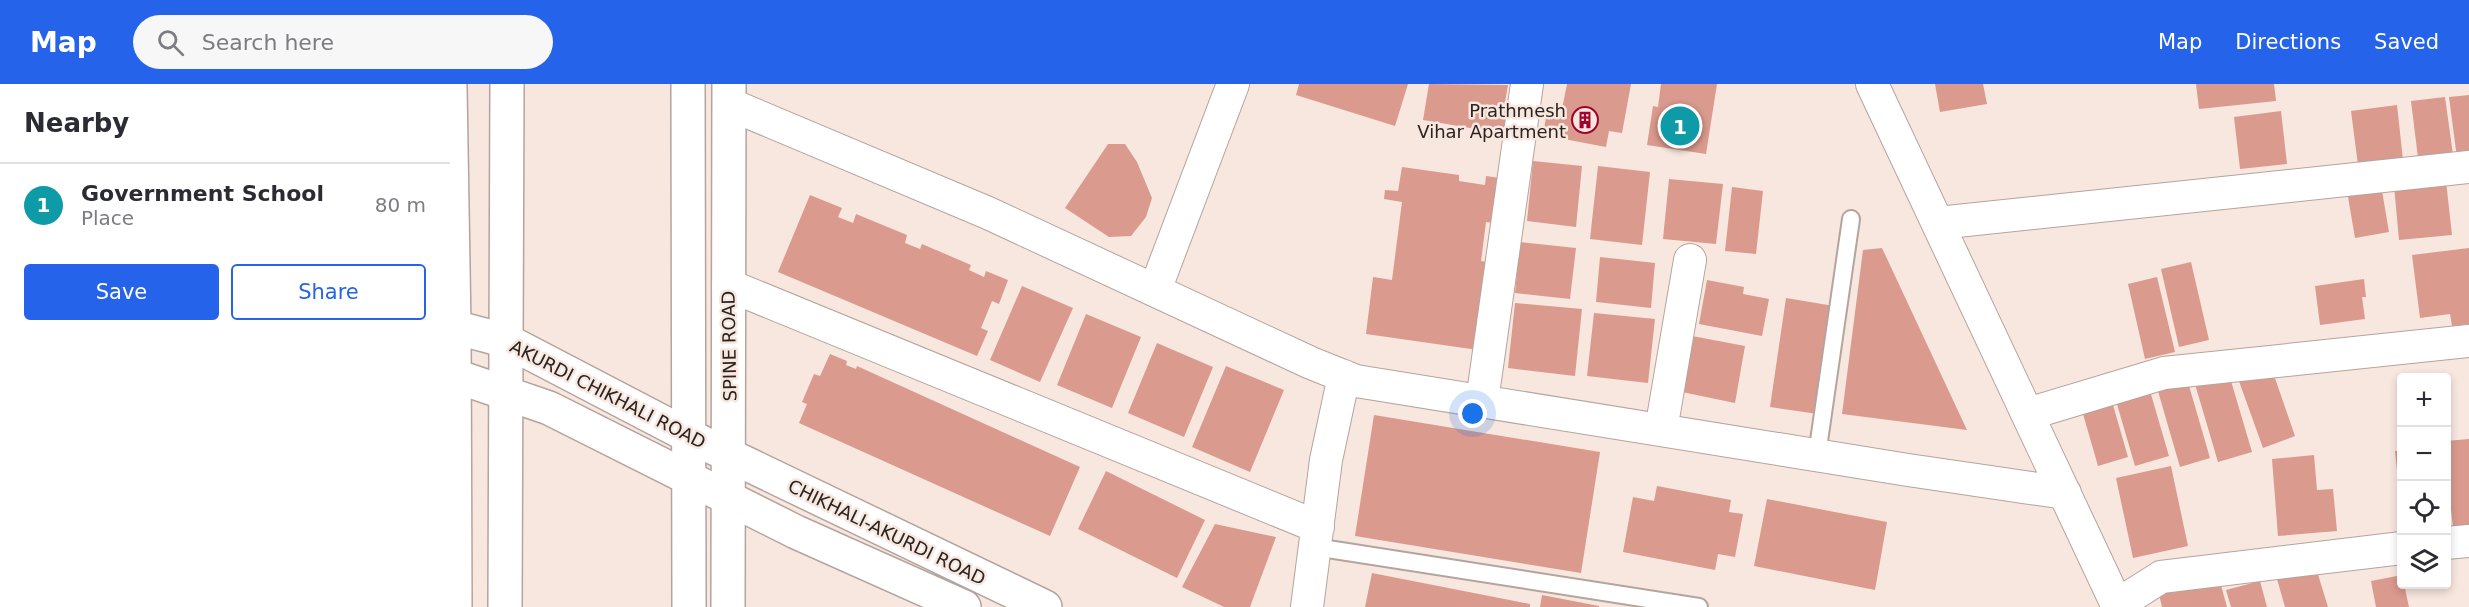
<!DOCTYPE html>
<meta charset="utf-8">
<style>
body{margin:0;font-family:"DejaVu Sans",sans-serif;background:#f7f7f7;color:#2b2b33}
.controls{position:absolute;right:18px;bottom:18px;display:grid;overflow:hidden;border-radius:6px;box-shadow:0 3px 9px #0003}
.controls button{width:54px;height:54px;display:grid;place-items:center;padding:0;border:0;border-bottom:2px solid #e1e1e2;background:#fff;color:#2b2b33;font:30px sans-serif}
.you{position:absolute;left:1023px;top:330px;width:21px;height:21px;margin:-15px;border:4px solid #fff;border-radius:50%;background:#1a73e8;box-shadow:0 0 0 9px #1a73e833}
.badge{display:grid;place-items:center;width:39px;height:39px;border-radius:50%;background:#2563eb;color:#fff;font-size:20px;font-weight:700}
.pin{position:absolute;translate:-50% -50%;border:3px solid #fff;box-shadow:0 2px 6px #0006}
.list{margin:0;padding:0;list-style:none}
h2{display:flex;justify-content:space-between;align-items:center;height:78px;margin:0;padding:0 24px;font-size:26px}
h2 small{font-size:20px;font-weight:400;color:#7c7c81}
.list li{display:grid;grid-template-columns:39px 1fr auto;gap:18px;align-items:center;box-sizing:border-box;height:84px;padding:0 24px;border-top:2px solid #e1e1e2}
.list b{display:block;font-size:22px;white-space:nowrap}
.list p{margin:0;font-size:20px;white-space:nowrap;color:#7c7c81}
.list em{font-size:20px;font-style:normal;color:#7c7c81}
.actions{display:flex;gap:12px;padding:18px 24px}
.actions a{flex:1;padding:14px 0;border:2px solid #2563eb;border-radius:6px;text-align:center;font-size:21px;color:#2563eb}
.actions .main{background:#2563eb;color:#fff}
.icon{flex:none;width:33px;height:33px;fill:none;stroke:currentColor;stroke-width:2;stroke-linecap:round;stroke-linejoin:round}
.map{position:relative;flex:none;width:2019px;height:523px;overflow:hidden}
header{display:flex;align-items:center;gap:36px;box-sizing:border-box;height:84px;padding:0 30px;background:#2563eb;color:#fff}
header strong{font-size:28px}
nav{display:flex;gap:33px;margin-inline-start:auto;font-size:21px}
.search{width:420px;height:54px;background:#f7f7f7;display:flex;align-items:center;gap:15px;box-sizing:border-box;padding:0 21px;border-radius:33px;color:#7c7c81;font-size:22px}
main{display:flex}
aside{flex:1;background:#fff}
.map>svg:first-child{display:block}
.building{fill:#da9a8e}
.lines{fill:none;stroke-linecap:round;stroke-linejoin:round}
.service-casing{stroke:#b4a49d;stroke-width:20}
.minor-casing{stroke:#b4a49d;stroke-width:34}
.tertiary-casing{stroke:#b4a49d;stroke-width:36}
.secondary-casing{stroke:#b4a49d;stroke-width:36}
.primary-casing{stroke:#b4a49d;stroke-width:36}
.service{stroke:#fff;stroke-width:16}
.minor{stroke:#fff;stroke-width:32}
.tertiary{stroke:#fff;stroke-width:33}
.secondary{stroke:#fff;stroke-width:33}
.primary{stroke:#fff;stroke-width:33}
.labels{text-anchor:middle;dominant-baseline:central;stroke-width:5;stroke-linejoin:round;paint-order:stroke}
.poi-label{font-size:18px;fill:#2a2421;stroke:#f8e7df;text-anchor:end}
.street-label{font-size:18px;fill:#2a2421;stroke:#f8e7df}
</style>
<header>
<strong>Map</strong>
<div class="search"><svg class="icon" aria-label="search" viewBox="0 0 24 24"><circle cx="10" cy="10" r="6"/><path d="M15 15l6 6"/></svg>Search here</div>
<nav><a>Map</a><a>Directions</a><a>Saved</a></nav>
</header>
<main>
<aside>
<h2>Nearby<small></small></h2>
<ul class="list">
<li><span class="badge" style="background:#0f9aa8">1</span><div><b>Government School</b><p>Place</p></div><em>80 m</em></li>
</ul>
<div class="actions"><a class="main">Save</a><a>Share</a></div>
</aside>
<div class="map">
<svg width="2019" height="523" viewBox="0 0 2019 523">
<rect width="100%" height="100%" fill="#f8e7df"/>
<path class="building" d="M849,0H958L945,42L846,11Z
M979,0L1058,1L1054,24L1065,25L1061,51L973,36Z
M1117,0H1181L1172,49L1159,47L1156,63L1093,51L1098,22L1112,25Z
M1211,0H1267L1256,70L1197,61L1203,22L1208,23Z
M1485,0H1533L1537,20L1490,28Z
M1746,0H1824L1826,17L1749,25Z
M2019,11V72L2007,74L1999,13Z
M1995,13L2004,78L1969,82L1961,17Z
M1947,21L1953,76L1908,81L1901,27Z
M1831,27L1837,80L1790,85L1784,33Z
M658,60H675L687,78L702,114L696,133L681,152L659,153L615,124Z
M1083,77L1132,82L1126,143L1077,137Z
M1148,82L1200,88L1192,161L1140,155Z
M952,83L1009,91V97L1035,101L1036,92L1050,94L1052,140L1036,138L1031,177L1037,178L1035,267L916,250L923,193L942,196L952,118L934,115L935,106L948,107Z
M1219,95L1273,100L1266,160L1213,155Z
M1996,97L2002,151L1949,156L1944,102Z
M1931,101L1939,148L1905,154L1897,107Z
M1282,103L1313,107L1306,170L1275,167Z
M360,111L392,124L388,133L403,139L406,130L457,151L455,159L470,165L472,160L521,181L519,186L534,193L536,187L558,196L549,220L542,217L531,244L538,247L527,272L328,188Z
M1070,158L1126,164L1120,215L1065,209Z
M1432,164L1517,346L1392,330L1413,166Z
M2019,164V240L2002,242L2000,230L1970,234L1962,171Z
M1150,173L1205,179L1201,224L1146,218Z
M1741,178L1759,256L1729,263L1711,185Z
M1707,193L1725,268L1695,275L1678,200Z
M1914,195L1916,213H1912L1915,235L1870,241L1865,202Z
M1257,196L1294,203L1293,210L1319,215L1312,252L1249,240Z
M572,202L623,224L590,298L540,276Z
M1336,214L1384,222L1368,330L1320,323Z
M1065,219L1132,225L1125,292L1058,284Z
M1144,229L1205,235L1198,299L1137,292Z
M636,230L691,253L662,324L607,301Z
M1242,252L1295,262L1285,319L1232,308Z
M707,259L763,283L734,353L678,329Z
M380,270L397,277L396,281L406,285L407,282L630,383L600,452L349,339L357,320L352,318L364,290L370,292Z
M1818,274L1845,352L1813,364L1785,286Z
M1776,280L1802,368L1768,378L1742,290Z
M776,282L834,306L800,388L742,363Z
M1735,288L1760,374L1730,383L1705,297Z
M1698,300L1719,372L1685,382L1664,310Z
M1661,314L1678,373L1648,382L1631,323Z
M924,331L1150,368L1131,489L905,452Z
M2019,355V441L2003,443L1996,381V357Z
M1945,367H1952V415H1950Z
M1864,371L1867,406L1883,405L1887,447L1828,452L1822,375Z
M1721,382L1738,462L1683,474L1666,394Z
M656,387L755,436L727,494L628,445Z
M1207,402L1281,416L1279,428L1293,430L1285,473L1268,470L1265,486L1173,468L1183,413L1204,417Z
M1317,415L1437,438L1425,506L1304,482Z
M765,440L826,453L800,523H774L732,503Z
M1866,484L1878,523H1835L1827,495Z
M922,489L1080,520V523H915Z
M1952,491V500H1954L1959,523H1926L1921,497Z
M1769,494L1777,523H1712L1709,510Z
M1810,497L1817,523H1781L1776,506Z
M1092,511L1149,522V523H1090Z"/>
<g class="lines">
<defs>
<path id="service" d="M1367,371L1401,135
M865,463L1249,523"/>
<path id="minor" d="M1422,0L1668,523
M279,20L538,129L861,279L906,297L1458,386L1615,409
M1488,139L2019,83
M278,201L868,443
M705,206L783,0
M1032,317L1077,0
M1578,330L1714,289L2019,257
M1211,346L1240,176
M1996,459L2019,457
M1667,521L1711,493L1952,464
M857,523L876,376L894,292"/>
<path id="tertiary" d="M0,3L4,243L5,523
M278,523L279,0"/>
<path id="secondary" d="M0,242L57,257L241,353L595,523
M0,290L99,324L346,448L514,523"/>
<path id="primary" d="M238,0L239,523
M55,523L57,0"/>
</defs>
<use href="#service" class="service-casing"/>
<use href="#minor" class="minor-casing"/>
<use href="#tertiary" class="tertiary-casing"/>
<use href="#secondary" class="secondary-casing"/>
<use href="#primary" class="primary-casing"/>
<use href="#service" class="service"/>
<use href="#minor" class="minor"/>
<use href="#tertiary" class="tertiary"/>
<use href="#secondary" class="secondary"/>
<use href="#primary" class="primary"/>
</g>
<defs>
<symbol id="building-ring" viewBox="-11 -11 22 22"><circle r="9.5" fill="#f8e7df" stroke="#a2022b" stroke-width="1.5"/><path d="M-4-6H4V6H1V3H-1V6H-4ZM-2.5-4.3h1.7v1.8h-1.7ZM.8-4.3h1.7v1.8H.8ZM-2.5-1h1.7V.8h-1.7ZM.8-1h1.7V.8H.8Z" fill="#a2022b"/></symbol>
</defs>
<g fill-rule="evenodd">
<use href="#building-ring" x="1120" y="21" width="30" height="30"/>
</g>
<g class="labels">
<g class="poi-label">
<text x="1116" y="26">Prathmesh<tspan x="1116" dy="21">Vihar Apartment</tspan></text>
</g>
<g class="street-label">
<text transform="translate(279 262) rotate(-91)">SPINE ROAD</text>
<text transform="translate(158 310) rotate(27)">AKURDI CHIKHALI ROAD</text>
<text transform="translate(437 448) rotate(26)">CHIKHALI-AKURDI ROAD</text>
</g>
</g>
</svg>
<div class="controls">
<button>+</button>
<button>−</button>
<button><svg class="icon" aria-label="locate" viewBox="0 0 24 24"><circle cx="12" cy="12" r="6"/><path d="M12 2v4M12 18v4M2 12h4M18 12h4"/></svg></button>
<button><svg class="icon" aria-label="layers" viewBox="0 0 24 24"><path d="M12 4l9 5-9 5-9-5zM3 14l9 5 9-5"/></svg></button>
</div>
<div class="you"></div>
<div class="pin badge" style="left:1230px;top:42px;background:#0f9aa8">1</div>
</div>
</main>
